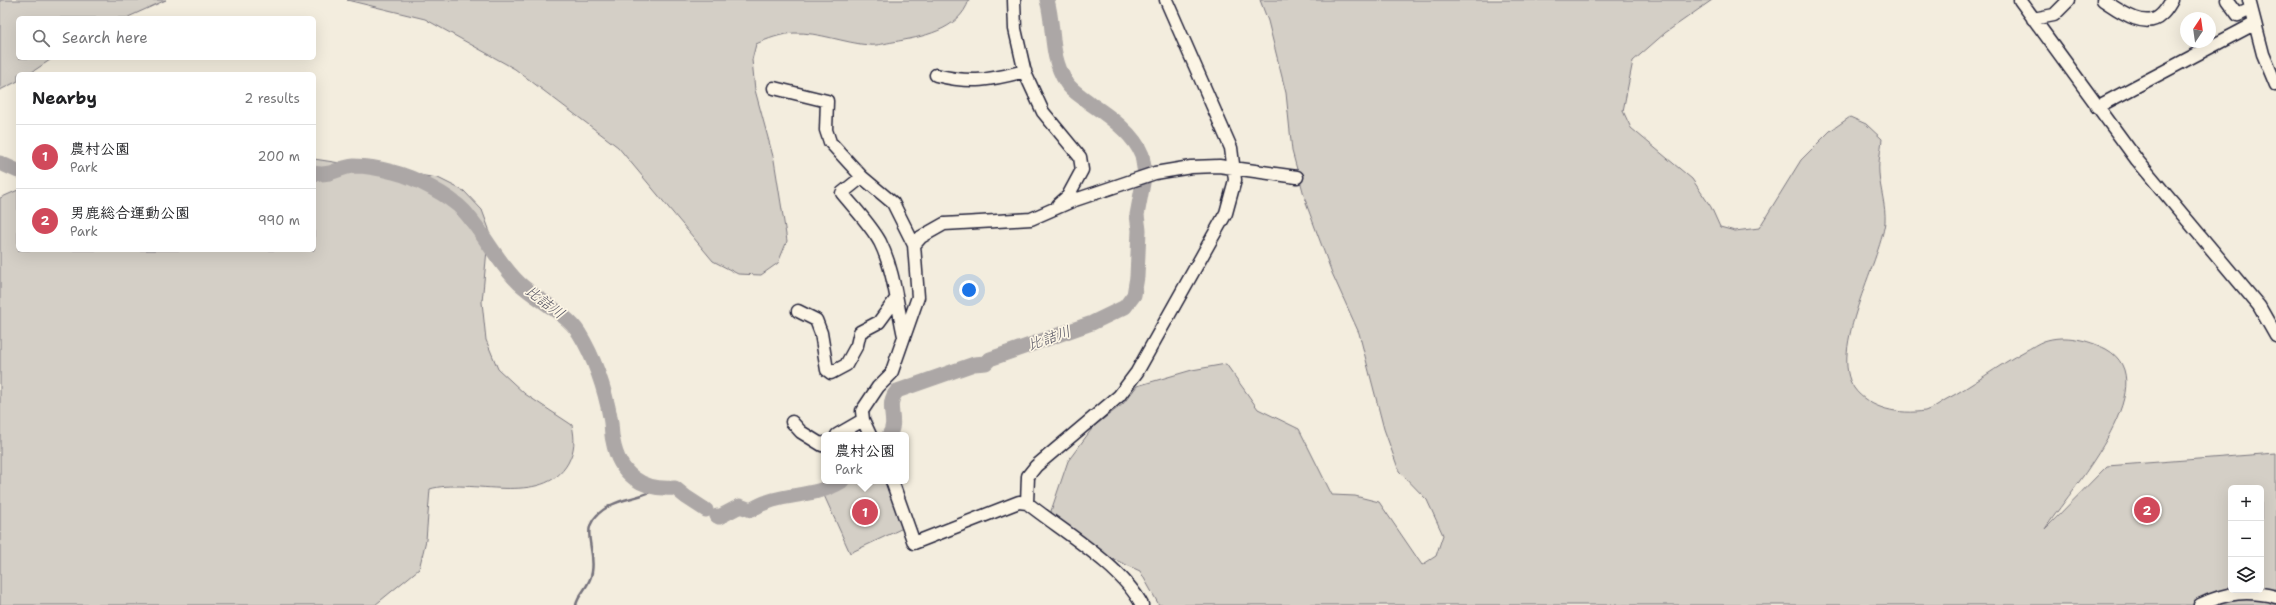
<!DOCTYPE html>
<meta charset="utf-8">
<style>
body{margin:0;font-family:"Shantell Sans","Klee One",sans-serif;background:#f2f2f2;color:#202124}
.controls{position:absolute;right:12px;bottom:12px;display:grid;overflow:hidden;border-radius:6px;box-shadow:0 4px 16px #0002}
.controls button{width:36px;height:36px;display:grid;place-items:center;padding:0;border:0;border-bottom:1px solid #e0e0e0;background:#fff;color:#202124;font:20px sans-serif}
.compass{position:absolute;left:2180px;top:12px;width:36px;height:36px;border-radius:50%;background:#fff;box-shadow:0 4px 16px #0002;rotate:13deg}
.you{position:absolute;left:969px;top:290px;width:14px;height:14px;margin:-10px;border:3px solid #fff;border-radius:50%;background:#1a73e8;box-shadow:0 0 0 6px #1a73e833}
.badge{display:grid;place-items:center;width:26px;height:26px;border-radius:50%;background:#d1495b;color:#fff;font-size:13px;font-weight:700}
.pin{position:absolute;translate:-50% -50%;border:2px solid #fff;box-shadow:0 1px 4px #0006}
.popup{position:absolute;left:821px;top:432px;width:88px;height:52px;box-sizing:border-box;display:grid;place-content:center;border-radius:6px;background:#fff;filter:drop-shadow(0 1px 3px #0005);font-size:13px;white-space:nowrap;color:#757577}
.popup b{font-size:15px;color:#202124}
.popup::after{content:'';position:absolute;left:50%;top:100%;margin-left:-8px;border:8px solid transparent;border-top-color:#fff}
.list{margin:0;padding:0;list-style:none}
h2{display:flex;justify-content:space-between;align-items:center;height:52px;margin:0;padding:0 16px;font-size:17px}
h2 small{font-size:13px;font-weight:400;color:#757577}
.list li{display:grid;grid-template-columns:26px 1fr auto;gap:12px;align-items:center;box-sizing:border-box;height:64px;padding:0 16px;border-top:1px solid #e0e0e0}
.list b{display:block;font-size:15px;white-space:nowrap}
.list p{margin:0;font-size:13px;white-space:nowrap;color:#757577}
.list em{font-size:13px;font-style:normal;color:#757577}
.icon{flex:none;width:22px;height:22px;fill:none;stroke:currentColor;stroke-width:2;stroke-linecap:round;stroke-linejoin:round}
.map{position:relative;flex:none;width:2276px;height:605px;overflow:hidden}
.search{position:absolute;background:#fff;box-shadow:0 4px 16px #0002;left:16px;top:16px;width:300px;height:44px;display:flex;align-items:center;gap:10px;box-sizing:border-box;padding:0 14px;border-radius:6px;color:#757577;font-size:15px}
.panel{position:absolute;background:#fff;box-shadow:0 4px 16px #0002;left:16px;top:72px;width:300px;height:180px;border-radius:6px}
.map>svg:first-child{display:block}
.green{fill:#d4cfc6;stroke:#7b7880;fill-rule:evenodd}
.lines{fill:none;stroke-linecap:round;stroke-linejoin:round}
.stream{stroke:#75727b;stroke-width:2.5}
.river{stroke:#aca7a6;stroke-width:15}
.minor-casing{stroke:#22223b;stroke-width:15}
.minor{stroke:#fcf5e5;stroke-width:12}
.labels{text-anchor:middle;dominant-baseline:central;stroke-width:3.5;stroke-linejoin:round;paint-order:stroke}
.water-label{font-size:15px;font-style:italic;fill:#525160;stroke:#fcf5e5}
</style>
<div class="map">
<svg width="2276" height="605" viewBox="0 0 2276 605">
<rect width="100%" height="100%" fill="#f3edde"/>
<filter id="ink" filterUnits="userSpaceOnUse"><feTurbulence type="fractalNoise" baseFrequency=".025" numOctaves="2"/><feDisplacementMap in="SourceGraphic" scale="8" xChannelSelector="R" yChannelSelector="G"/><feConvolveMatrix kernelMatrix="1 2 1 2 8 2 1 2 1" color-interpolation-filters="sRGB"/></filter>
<g filter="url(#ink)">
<path class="green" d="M0,0H166L126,18H18V58H53L29,74H18V81L0,90Z
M347,0H969C959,31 921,37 893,42C886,43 877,46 869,45C844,43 819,32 794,33C781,34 767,39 756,44L752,60L755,90L774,160L787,241L778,263L761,275L738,274L713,261L618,147L515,69L425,19Z
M1260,0H1712L1665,33L1633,61L1623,111L1631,128L1692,179L1711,207L1720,227L1735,231L1759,228L1801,160L1830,131L1850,117L1866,124L1882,139C1881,150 1878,162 1879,173C1880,189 1886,205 1885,222C1880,263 1828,350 1854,388C1869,409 1900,415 1925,411C1931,409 1939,404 1945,400C1972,386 1997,366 2025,351C2031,348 2038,343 2044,341C2065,334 2088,340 2106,349C2168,383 2067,494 2045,529L2107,466L2276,453V605H1159L1140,571L1080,544L1055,525L1051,511L1068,461L1094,426L1123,404L1137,386L1192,370L1226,364L1258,409L1299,429L1332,495L1355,496L1379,502L1422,565L1436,556L1443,535L1427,500L1399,471L1384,429L1359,333L1332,273L1307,206L1292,151L1286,93L1268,21ZM2231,488H2261V590H2231Z
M314,159L438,178L464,191L482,210L489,229L482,302L486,340L498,369L525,394L572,425C575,439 575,450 568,463C543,508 469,477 430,489L426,540L419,569L375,605H0V198L18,190V250H314Z
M845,481H887L903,528L850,553L823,493Z"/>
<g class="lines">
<path class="stream" d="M576,605C579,592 590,587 592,572C597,543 573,526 611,505C626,497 644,498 657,488"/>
<path class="river" d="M1047,0C1055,28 1049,55 1066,82C1071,91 1083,97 1091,104C1109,116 1134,134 1142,155C1143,161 1144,168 1145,173
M0,163L18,171
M314,173C331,177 338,167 354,166C366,166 382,169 393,172C414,177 449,195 464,211C484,233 497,262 519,283C537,300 566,313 579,333C594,357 605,389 610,417C612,425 611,433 613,441C619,474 642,491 675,488L686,497L706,510
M889,435C899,420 884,406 897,391L974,364L986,363L990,359L1092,323L1125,307L1134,295L1137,277L1139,230L1137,215L1143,183
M717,516L719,517L740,506L751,510C780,491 811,500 842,481"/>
<defs>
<path id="minor" d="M1014,0L1015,29L1025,73L1043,112L1080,157L1082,170L1068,196L1058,205
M2020,0L2137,160L2259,306L2276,336
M2103,0C2117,9 2145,31 2161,15C2166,11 2169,5 2172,0
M2227,0L2238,15L2251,9
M2249,0L2263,54L2276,85
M2033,19L2054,15L2069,0
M936,75C971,84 991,80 1025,71
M774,88L827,101L826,130L830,142L862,177L842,193C855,209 870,224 880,242C894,270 897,305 904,336
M2097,107L2254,24
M862,177L893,203L914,245
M798,311L816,320L821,333L827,370L831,373L846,365L857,345L860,332L879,322L896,299
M792,422L801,432L822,445L824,443
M837,435L863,420
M870,435L863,420L862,411L878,387L891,374L918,297L914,245L921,237L944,224L1031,219L1072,201L1155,173L1191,167L1219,166L1297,177
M892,481L914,543L1019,502L1027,503C1062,531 1121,565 1142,605
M1027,503L1028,476L1036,466L1119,396L1137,372L1226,213L1235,180L1231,148L1166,0
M2200,605C2227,592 2248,590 2276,597"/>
</defs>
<use href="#minor" class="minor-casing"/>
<use href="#minor" class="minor"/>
</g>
</g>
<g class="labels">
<g class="water-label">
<text transform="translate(545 302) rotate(37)">比詰川</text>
<text transform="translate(1049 338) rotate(-20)">比詰川</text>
</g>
</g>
</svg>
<div class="controls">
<button>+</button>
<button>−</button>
<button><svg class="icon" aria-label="layers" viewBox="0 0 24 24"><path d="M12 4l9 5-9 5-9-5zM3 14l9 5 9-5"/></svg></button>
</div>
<svg class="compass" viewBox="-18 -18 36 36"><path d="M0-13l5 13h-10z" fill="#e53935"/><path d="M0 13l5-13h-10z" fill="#757577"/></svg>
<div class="you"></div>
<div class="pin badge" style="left:865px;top:512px">1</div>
<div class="popup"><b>農村公園</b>Park</div>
<div class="pin badge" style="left:2147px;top:510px">2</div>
<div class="search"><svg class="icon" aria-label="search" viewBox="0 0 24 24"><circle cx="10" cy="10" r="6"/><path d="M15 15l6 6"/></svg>Search here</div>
<section class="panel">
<h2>Nearby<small>2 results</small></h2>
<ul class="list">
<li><span class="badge">1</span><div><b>農村公園</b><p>Park</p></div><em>200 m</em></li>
<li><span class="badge">2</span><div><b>男鹿総合運動公園</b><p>Park</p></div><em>990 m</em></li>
</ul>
</section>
</div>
